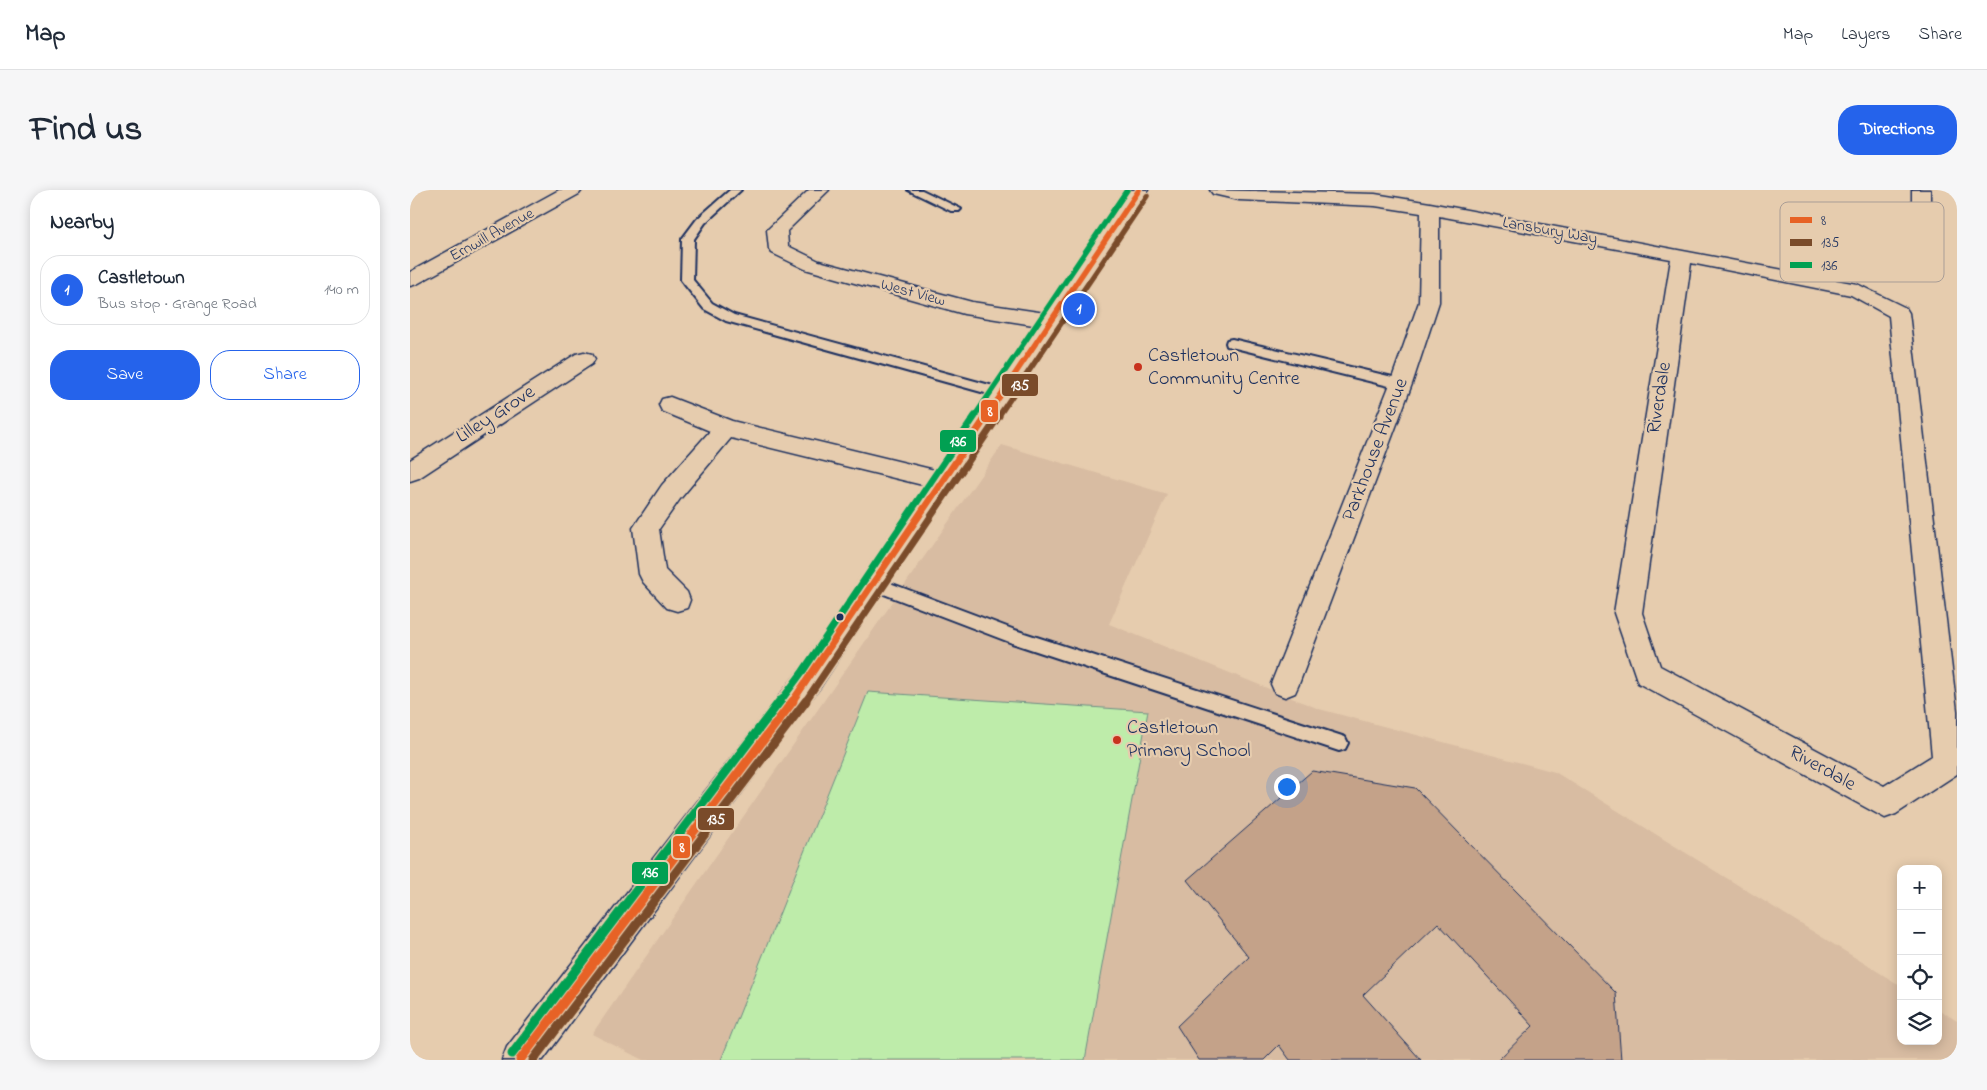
<!DOCTYPE html>
<meta charset="utf-8">
<style>
body{margin:0;font-family:"Indie Flower",sans-serif;background:#f6f6f7;color:#1f2937}
.controls{position:absolute;right:15px;bottom:15px;display:grid;overflow:hidden;border-radius:10px;box-shadow:0 2px 12px #0003}
.controls button{width:45px;height:45px;display:grid;place-items:center;padding:0;border:0;border-bottom:1px solid #e0e1e3;background:#fff;color:#1f2937;font:25px sans-serif}
.you{position:absolute;left:876px;top:596px;width:18px;height:18px;margin:-12px;border:4px solid #fff;border-radius:50%;background:#1a73e8;box-shadow:0 0 0 8px #1a73e833}
.badge{display:grid;place-items:center;width:32px;height:32px;border-radius:50%;background:#2563eb;color:#fff;font-size:16px;font-weight:700}
.pin{position:absolute;translate:-50% -50%;border:2px solid #fff;box-shadow:0 1px 5px #0006}
.list{margin:0;padding:0;list-style:none}
h2{display:flex;justify-content:space-between;align-items:center;height:65px;margin:0;padding:0 20px;font-size:21px}
h2 small{font-size:16px;font-weight:400;color:#747a83}
.list li{display:grid;grid-template-columns:32px 1fr auto;gap:15px;align-items:center;box-sizing:border-box;height:70px;margin:0 10px 10px;padding:0 10px;border:1px solid #e0e1e3;border-radius:20px}
.list b{display:block;font-size:19px;white-space:nowrap}
.list p{margin:0;font-size:16px;white-space:nowrap;color:#747a83}
.list em{font-size:16px;font-style:normal;color:#747a83}
.actions{display:flex;gap:10px;padding:15px 20px}
.actions a{flex:1;padding:11px 0;border:1px solid #2563eb;border-radius:20px;text-align:center;font-size:18px;color:#2563eb}
.actions .main{background:#2563eb;color:#fff}
.icon{flex:none;width:28px;height:28px;fill:none;stroke:currentColor;stroke-width:2;stroke-linecap:round;stroke-linejoin:round}
.map{position:relative;flex:none;width:1547px;height:870px;overflow:hidden;border-radius:20px}
header{display:flex;align-items:center;gap:30px;box-sizing:border-box;height:70px;padding:0 25px;background:#fff;border-bottom:1px solid #e0e1e3}
header strong{font-size:24px}
nav{display:flex;gap:28px;margin-inline-start:auto;font-size:18px}
.intro{display:flex;align-items:center;justify-content:space-between;box-sizing:border-box;height:120px;padding:0 30px}
h1{margin:0;font-size:35px}
.button{padding:12px 22px;border-radius:20px;background:#2563eb;color:#fff;font-size:18px;font-weight:700}
main{display:flex;gap:30px;padding:0 30px}
aside{flex:1;background:#fff;border-radius:20px;box-shadow:0 2px 12px #0003}
.map>svg:first-child{display:block}
.built{fill:#d8bca2}
.green{fill:#beecaa;stroke:#6c8e84}
.building{fill:#c4a289;stroke:#1b2f5e}
.lines{fill:none;stroke-linecap:round;stroke-linejoin:round}
.lane-casing{stroke:#1b2f5e;stroke-width:4}
.street-casing{stroke:#1b2f5e;stroke-width:3}
.secondary-casing{stroke:#1b2f5e;stroke-width:3}
.lane{fill:#e6ccae;fill-rule:evenodd}
.street{fill:#e6ccae;fill-rule:evenodd}
.secondary{fill:#e6ccae;fill-rule:evenodd}
.bus-1-far2-casing{stroke:#e6ccae;stroke-width:8}
.bus-1-far1-casing{stroke:#e6ccae;stroke-width:11}
.bus-1-casing{stroke:#e6ccae;stroke-width:12}
.bus-2-far2-casing{stroke:#e6ccae;stroke-width:8}
.bus-2-far1-casing{stroke:#e6ccae;stroke-width:11}
.bus-2-casing{stroke:#e6ccae;stroke-width:12}
.bus-3-far2-casing{stroke:#e6ccae;stroke-width:8}
.bus-3-far1-casing{stroke:#e6ccae;stroke-width:11}
.bus-3-casing{stroke:#e6ccae;stroke-width:12}
.bus-1-far2{stroke:#e76225;stroke-width:5.5}
.bus-1-far1{stroke:#e76225;stroke-width:7}
.bus-1{stroke:#e76225;stroke-width:9}
.bus-2-far2{stroke:#7a4b2a;stroke-width:5.5}
.bus-2-far1{stroke:#7a4b2a;stroke-width:7}
.bus-2{stroke:#7a4b2a;stroke-width:9}
.bus-3-far2{stroke:#01a052;stroke-width:5.5}
.bus-3-far1{stroke:#01a052;stroke-width:7}
.bus-3{stroke:#01a052;stroke-width:9}
.poi-dot{fill:#c8321e;stroke:#e6ccae;stroke-width:2}
.bus-dot{fill:#1b2f5e;stroke:#e6ccae;stroke-width:2}
.labels{text-anchor:middle;dominant-baseline:central;stroke-width:4.5;stroke-linejoin:round;paint-order:stroke}
.far-street-label{font-size:16px;fill:#1b2f5e;stroke:#e6ccae}
.poi-label{font-size:20px;fill:#1b2f5e;stroke:#e6ccae;text-anchor:start}
.street-label{font-size:20px;fill:#1b2f5e;stroke:#e6ccae}
.key{fill:#e6ccae;stroke:#a99d96;stroke-width:1}
.key-label{font-size:14px;fill:#1b2f5e}
.line-badge{stroke:#e6ccae;stroke-width:2}
.badge-label{font-size:14px;text-anchor:middle;font-weight:bold;fill:#fff}
</style>
<header>
<strong>Map</strong>
<nav><a>Map</a><a>Layers</a><a>Share</a></nav>
</header>
<div class="intro"><h1>Find us</h1><a class="button">Directions</a></div>
<main>
<aside>
<h2>Nearby<small></small></h2>
<ul class="list">
<li><span class="badge">1</span><div><b>Castletown</b><p>Bus stop · Grange Road</p></div><em>140 m</em></li>
</ul>
<div class="actions"><a class="main">Save</a><a>Share</a></div>
</aside>
<div class="map">
<svg width="1547" height="870" viewBox="0 0 1547 870">
<rect width="100%" height="100%" fill="#e6ccae"/>
<filter id="ink" filterUnits="userSpaceOnUse"><feTurbulence type="fractalNoise" baseFrequency=".02" numOctaves="2"/><feDisplacementMap in="SourceGraphic" scale="10" xChannelSelector="R" yChannelSelector="G"/><feConvolveMatrix kernelMatrix="1 2 1 2 8 2 1 2 1" color-interpolation-filters="sRGB"/></filter>
<g filter="url(#ink)">
<path class="built" d="M592,255L757,304L699,434L909,519L1145,582L1491,796V851H1528V819L1547,831V870H233L182,844Z"/>
<path class="green" d="M458,502L738,521L675,870H311Z"/>
<path class="building" d="M902,581L1005,598L1206,803L1211,870H1088L1123,836L1028,733L953,805L1011,870H880L869,855L854,870H789L767,836L839,767L777,690Z"/>
<g class="lines">
<defs>
<path id="lane" d="M320,0H331L295,33L284,49L283,90L302,113L324,125L598,200L600,203L598,206L593,208L316,131L294,119L271,90L272,49L287,29Z
M498,0H512L551,19L549,21H541Z
M822,149L991,189L998,194L991,199L817,156L816,153L817,150Z
M464,387L605,440L929,545L935,547L938,553L935,559L929,561L602,453L458,398L456,393L458,388Z"/>
<path id="street" d="M149,0H172L169,4L7,94L0,96V82Z
M399,0H419L377,41L378,56L409,71L562,112L642,124L649,126L653,131L649,136L642,138L554,124L395,79L362,63L359,59L357,40Z
M800,0L965,4L1020,13L1447,94L1496,118L1499,123L1547,521V584L1486,624L1475,628L1228,493L1204,423L1261,69L1029,26V112L1002,194L889,494L885,503L875,507L865,503L861,494L980,194L1009,112L1011,23L965,16L829,10L803,4ZM1281,73L1441,105L1479,126L1522,566L1474,596L1250,476L1232,423Z
M1502,0H1520V17L1518,21H1504L1502,17Z
M174,162L182,164L185,169L182,174L9,288L0,291V270L166,164Z
M260,207L322,231L533,282L542,285L545,291L542,297L533,300L321,248L270,309L249,339L255,380L277,402L280,410L277,418L267,421L257,418L233,392L229,384L223,338L252,295L300,241L252,221L249,215L252,209Z"/>
<path id="secondary" d="M720,0H738L411,496L133,870H92L97,857L391,478Z"/>
</defs>
<use href="#lane" class="lane-casing"/>
<use href="#street" class="street-casing"/>
<use href="#secondary" class="secondary-casing"/>
<use href="#lane" class="lane"/>
<use href="#street" class="street"/>
<use href="#secondary" class="secondary"/>
<defs>
<path id="bus-1-far2" d="M576,227L729,0"/>
<path id="bus-1-far1" d="M382,512L577,226"/>
<path id="bus-1" d="M110,870L383,511"/>
<path id="bus-2-far2" d="M588,227L737,6"/>
<path id="bus-2-far1" d="M395,512L589,226"/>
<path id="bus-2" d="M123,870L396,511"/>
<path id="bus-3-far2" d="M564,227L717,0"/>
<path id="bus-3-far1" d="M370,512L393,481L565,226"/>
<path id="bus-3" d="M102,864L370,511"/>
</defs>
<use href="#bus-1-far2" class="bus-1-far2-casing"/>
<use href="#bus-1-far1" class="bus-1-far1-casing"/>
<use href="#bus-1" class="bus-1-casing"/>
<use href="#bus-2-far2" class="bus-2-far2-casing"/>
<use href="#bus-2-far1" class="bus-2-far1-casing"/>
<use href="#bus-2" class="bus-2-casing"/>
<use href="#bus-3-far2" class="bus-3-far2-casing"/>
<use href="#bus-3-far1" class="bus-3-far1-casing"/>
<use href="#bus-3" class="bus-3-casing"/>
<use href="#bus-1-far2" class="bus-1-far2"/>
<use href="#bus-1-far1" class="bus-1-far1"/>
<use href="#bus-1" class="bus-1"/>
<use href="#bus-2-far2" class="bus-2-far2"/>
<use href="#bus-2-far1" class="bus-2-far1"/>
<use href="#bus-2" class="bus-2"/>
<use href="#bus-3-far2" class="bus-3-far2"/>
<use href="#bus-3-far1" class="bus-3-far1"/>
<use href="#bus-3" class="bus-3"/>
</g>
</g>
<g class="poi-dot">
<circle cx="728" cy="177" r="5"/>
<circle cx="707" cy="550" r="5"/>
</g>
<circle class="bus-dot" cx="430" cy="427" r="4.5"/>
<g class="labels">
<g class="far-street-label">
<text transform="translate(1140 41) rotate(10)">Lansbury Way</text>
<text transform="translate(82 45) rotate(-29)">Ernwill Avenue</text>
<text transform="translate(503 103) rotate(15)">West View</text>
</g>
<g class="poi-label">
<text x="738" y="166">Castletown<tspan x="738" dy="23">Community Centre</tspan></text>
<text x="717" y="538">Castletown<tspan x="717" dy="23">Primary School</tspan></text>
</g>
<g class="street-label">
<text transform="translate(1250 208) rotate(-81)">Riverdale</text>
<text transform="translate(86 225) rotate(-33)">Lilley Grove</text>
<text transform="translate(966 260) rotate(-69)">Parkhouse Avenue</text>
<text transform="translate(1412 579) rotate(29)">Riverdale</text>
</g>
</g>
<rect x="1370" y="12" width="164" height="80" rx="8" class="key"/>
<rect x="1380" y="27" width="22" height="6" fill="#e76225"/>
<rect x="1380" y="49" width="22" height="7" fill="#7a4b2a"/>
<rect x="1380" y="72" width="22" height="6" fill="#01a052"/>
<g class="key-label">
<text x="1411" y="35">8</text>
<text x="1411" y="57">135</text>
<text x="1411" y="80">136</text>
</g>
<g class="line-badge">
<rect x="591" y="183" width="38" height="24" rx="5" fill="#7a4b2a"/>
<rect x="570" y="209" width="19" height="24" rx="5" fill="#e76225"/>
<rect x="529" y="239" width="38" height="24" rx="5" fill="#01a052"/>
<rect x="287" y="617" width="38" height="24" rx="5" fill="#7a4b2a"/>
<rect x="262" y="645" width="19" height="24" rx="5" fill="#e76225"/>
<rect x="221" y="671" width="38" height="24" rx="5" fill="#01a052"/>
</g>
<g class="badge-label">
<text x="610" y="200">135</text>
<text x="580" y="226">8</text>
<text x="548" y="256">136</text>
<text x="306" y="634">135</text>
<text x="272" y="662">8</text>
<text x="240" y="687">136</text>
</g>
</svg>
<div class="controls">
<button>+</button>
<button>−</button>
<button><svg class="icon" aria-label="locate" viewBox="0 0 24 24"><circle cx="12" cy="12" r="6"/><path d="M12 2v4M12 18v4M2 12h4M18 12h4"/></svg></button>
<button><svg class="icon" aria-label="layers" viewBox="0 0 24 24"><path d="M12 4l9 5-9 5-9-5zM3 14l9 5 9-5"/></svg></button>
</div>
<div class="you"></div>
<div class="pin badge" style="left:669px;top:119px">1</div>
</div>
</main>
